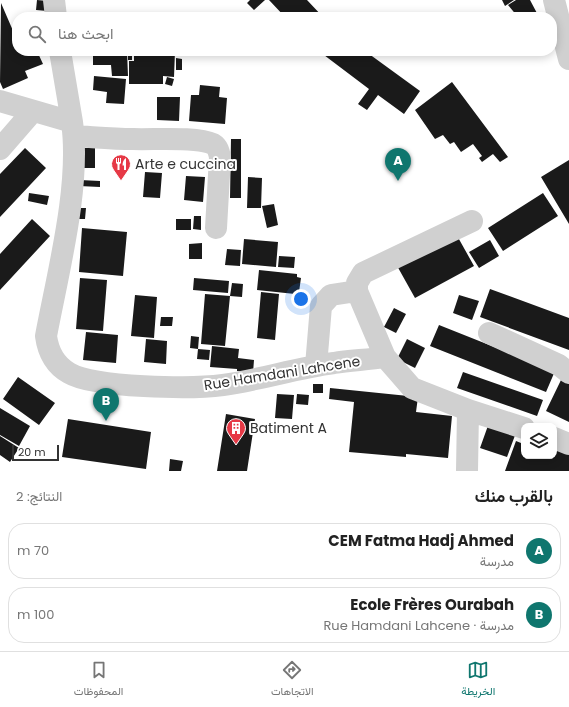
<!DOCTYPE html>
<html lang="ar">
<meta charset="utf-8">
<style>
body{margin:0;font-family:Poppins,Vazirmatn,sans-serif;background:#f6f6f6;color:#222;direction:rtl}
.controls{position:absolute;right:12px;bottom:12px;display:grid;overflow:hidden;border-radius:8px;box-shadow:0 2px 10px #0003}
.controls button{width:36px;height:36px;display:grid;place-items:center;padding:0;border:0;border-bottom:1px solid #e0e0e0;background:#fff;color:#222;font:20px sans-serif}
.scale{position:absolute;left:12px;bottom:10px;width:47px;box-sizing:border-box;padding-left:4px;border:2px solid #333;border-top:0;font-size:11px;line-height:14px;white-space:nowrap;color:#333;-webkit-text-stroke:3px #fff;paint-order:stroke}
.you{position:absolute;left:301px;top:299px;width:14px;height:14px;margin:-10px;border:3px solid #fff;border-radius:50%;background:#1a73e8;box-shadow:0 0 0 6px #1a73e833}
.badge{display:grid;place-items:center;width:26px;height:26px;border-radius:50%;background:#0f766e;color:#fff;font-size:13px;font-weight:700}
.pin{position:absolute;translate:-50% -33px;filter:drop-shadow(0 1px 2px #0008)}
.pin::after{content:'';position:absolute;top:21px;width:14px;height:12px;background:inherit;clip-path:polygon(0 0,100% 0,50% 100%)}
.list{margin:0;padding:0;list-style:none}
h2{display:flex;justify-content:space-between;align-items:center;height:52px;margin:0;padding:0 16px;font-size:17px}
h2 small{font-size:13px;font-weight:400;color:#767676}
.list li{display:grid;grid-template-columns:26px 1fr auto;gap:12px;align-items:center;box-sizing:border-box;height:56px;margin:0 8px 8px;padding:0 8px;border:1px solid #e0e0e0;border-radius:16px}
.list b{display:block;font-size:15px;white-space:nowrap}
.list p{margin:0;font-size:13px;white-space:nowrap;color:#767676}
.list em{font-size:13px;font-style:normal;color:#767676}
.icon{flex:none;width:22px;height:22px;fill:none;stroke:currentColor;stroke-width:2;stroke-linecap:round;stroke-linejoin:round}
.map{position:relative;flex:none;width:569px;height:471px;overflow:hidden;direction:ltr}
.search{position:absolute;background:#fff;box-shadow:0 2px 10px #0003;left:12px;right:12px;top:12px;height:44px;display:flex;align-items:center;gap:10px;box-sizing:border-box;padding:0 14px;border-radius:16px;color:#767676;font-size:15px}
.sheet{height:180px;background:#fff}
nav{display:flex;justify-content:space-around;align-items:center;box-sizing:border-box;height:56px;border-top:1px solid #e0e0e0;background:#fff;font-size:11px;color:#767676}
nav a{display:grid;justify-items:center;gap:2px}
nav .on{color:#0f766e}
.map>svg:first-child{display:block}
.building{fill:#1a1a1a}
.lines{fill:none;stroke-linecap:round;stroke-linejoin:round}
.minor{stroke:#d0d0d0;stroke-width:22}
.labels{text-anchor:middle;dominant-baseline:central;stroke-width:4;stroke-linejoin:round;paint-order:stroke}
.poi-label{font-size:14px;fill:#333;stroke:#fff;text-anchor:start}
.street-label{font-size:14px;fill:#333;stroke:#fff}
</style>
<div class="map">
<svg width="569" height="471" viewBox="0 0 569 471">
<rect width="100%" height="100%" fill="#fff"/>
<path class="building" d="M37,0L48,1L47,11L36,10Z
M250,0H265L254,10L247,3Z
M269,0H307L323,17H285Z
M502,0H514L505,6Z
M516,0H530L539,17H518L508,5Z
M1,3L17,40V51H37L43,64L25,71L28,78L3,89L0,82Z
M115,13L159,14V17H115Z
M93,51H127L128,76H112L111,65H93Z
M128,51H132V60H128Z
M134,51H175L174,77L163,76V84H129V61H134Z
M320,51H365L420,91L404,114L378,95L367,110L358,104L369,89L320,52Z
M176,58L182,59V70H176Z
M94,76L126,79L124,104L106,103L107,92L93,90Z
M167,77L174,79L172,86L165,84Z
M452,82L508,157L500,162L493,154L482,162L479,158L482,156L473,144L461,152L454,142L450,144L443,135L435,139L415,110Z
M200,85L220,87L219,97L227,98L225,124L189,121L191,95H199Z
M157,97H180L179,121L157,120Z
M231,139H241V198H230Z
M25,148L46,168L0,217V174Z
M82,148H95V168H81Z
M569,160V224L541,177Z
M145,172L162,173L160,198L143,197Z
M186,176L205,177L203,202L184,200Z
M248,177L262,178L261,208H247Z
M80,180L100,181V187L79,186Z
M29,193L49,196L47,205L28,201Z
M543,193L558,216L503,251L488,228Z
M274,204L278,225L267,228L262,206Z
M74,208H86L85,219H73Z
M194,216H201V230L193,229Z
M32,219L50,236L0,290V254Z
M176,219H191V230H176Z
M82,228L127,232L123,276L79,272Z
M455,232L474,266L415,298L396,264Z
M244,239L278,242L276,267L242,264Z
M490,240L499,256L479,268L469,252Z
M202,243V259H189V244Z
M227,249L241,250L240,266L225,265Z
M279,256L295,257L294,268L278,267Z
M259,270L297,274V277L301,278L299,292H295V294L257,290Z
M80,278L107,280L103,331L76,329Z
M194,278L229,281L228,293L193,290Z
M232,283L243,284L242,297L230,296Z
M490,289L569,318V350L480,317Z
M261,292L279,294L275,340L257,338Z
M205,294L230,296L225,346L201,344Z
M135,295L157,297L154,338L131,336Z
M459,295L479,301L472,320L453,313Z
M394,308L406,314L396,333L384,327Z
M161,317H173L172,326H160Z
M439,325L555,371L546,392L430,346Z
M86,332L118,335L116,363L83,360Z
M191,336L199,337L198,349L190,348Z
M146,339L167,341L166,364L144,362Z
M407,339L425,348L415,368L397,359Z
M212,346L239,349L238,358L254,360L253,373L237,371V369L210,367Z
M198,349L210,350L209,360L197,359Z
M463,372L543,400L537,416L457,388Z
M18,377L55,403L39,425L3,399Z
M561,380L569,384V422L546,411Z
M313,384H323V393H313Z
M330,388L418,397L416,412L452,416L448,458L406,454V457L349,452L354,402L329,399Z
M277,394L294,395L292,419L275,418Z
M297,394L309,395L308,405L296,404Z
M0,408L30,426L19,446L0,435Z
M226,414L255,419L247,471H217Z
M68,419L151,432L146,469L62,457Z
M490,420L517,430L507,457L480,448Z
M0,436L19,448L10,462L0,455Z
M524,436V456H554L557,443L569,448V471H505L516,441L521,443Z
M170,459L183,461L181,471H169Z"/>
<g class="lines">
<path class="minor" d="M54,0L56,17
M554,0L569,59
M60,51L72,122
M0,101L72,122C81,185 58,272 46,336C48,351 55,365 69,373C94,388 193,389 223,385C260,380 296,368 334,363C351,360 368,360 385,357L412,388L468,410L524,428
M74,136C93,137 113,139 133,139C152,140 196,136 213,144C218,147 219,152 220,157L216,228
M0,149L33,111
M489,333L559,365L569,373
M385,357L357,291V283L363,273L472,221
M316,366L321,306L331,295L357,291
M554,438L569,444
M467,471L468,410"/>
</g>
<defs>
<symbol id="restaurant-pin" viewBox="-11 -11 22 30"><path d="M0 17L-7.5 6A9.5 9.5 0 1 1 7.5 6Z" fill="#e63946" stroke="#fff"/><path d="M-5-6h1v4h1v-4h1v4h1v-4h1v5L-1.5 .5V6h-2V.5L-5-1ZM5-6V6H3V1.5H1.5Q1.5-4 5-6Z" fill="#fff"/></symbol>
<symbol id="building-pin" viewBox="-11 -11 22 30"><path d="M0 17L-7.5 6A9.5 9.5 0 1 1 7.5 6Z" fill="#e63946" stroke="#fff"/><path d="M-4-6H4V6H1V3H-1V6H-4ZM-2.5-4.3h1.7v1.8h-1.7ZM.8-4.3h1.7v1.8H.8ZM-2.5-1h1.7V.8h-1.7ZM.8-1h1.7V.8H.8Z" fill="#fff"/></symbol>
</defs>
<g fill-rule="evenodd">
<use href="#restaurant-pin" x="110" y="153" width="22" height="30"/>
<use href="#building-pin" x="225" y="417" width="22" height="30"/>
</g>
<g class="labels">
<g class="poi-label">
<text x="135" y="164">Arte e cuccina</text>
<text x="250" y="428">Batiment A</text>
</g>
<g class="street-label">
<text transform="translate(282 373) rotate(-9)">Rue Hamdani Lahcene</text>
</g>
</g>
</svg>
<div class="controls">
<button><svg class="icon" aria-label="layers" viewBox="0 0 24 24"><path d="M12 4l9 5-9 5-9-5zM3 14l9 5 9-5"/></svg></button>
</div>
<div class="scale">20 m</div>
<div class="you"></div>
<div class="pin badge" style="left:398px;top:181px">A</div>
<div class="pin badge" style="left:106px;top:421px">B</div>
<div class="search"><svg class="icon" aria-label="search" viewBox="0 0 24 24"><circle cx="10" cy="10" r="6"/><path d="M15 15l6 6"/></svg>ابحث هنا</div>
</div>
<section class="sheet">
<h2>بالقرب منك<small>النتائج: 2</small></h2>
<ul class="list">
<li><span class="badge">A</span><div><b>CEM Fatma Hadj Ahmed</b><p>مدرسة</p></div><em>70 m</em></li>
<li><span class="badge">B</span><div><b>Ecole Frères Ourabah</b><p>مدرسة · Rue Hamdani Lahcene</p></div><em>100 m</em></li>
</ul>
</section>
<nav>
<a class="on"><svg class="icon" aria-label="map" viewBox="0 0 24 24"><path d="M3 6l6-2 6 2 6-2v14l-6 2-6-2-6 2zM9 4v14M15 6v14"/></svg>الخريطة</a>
<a><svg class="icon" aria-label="directions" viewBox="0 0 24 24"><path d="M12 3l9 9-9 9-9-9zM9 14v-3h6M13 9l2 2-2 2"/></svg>الاتجاهات</a>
<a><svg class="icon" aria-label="saved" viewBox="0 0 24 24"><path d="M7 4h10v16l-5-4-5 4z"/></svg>المحفوظات</a>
</nav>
